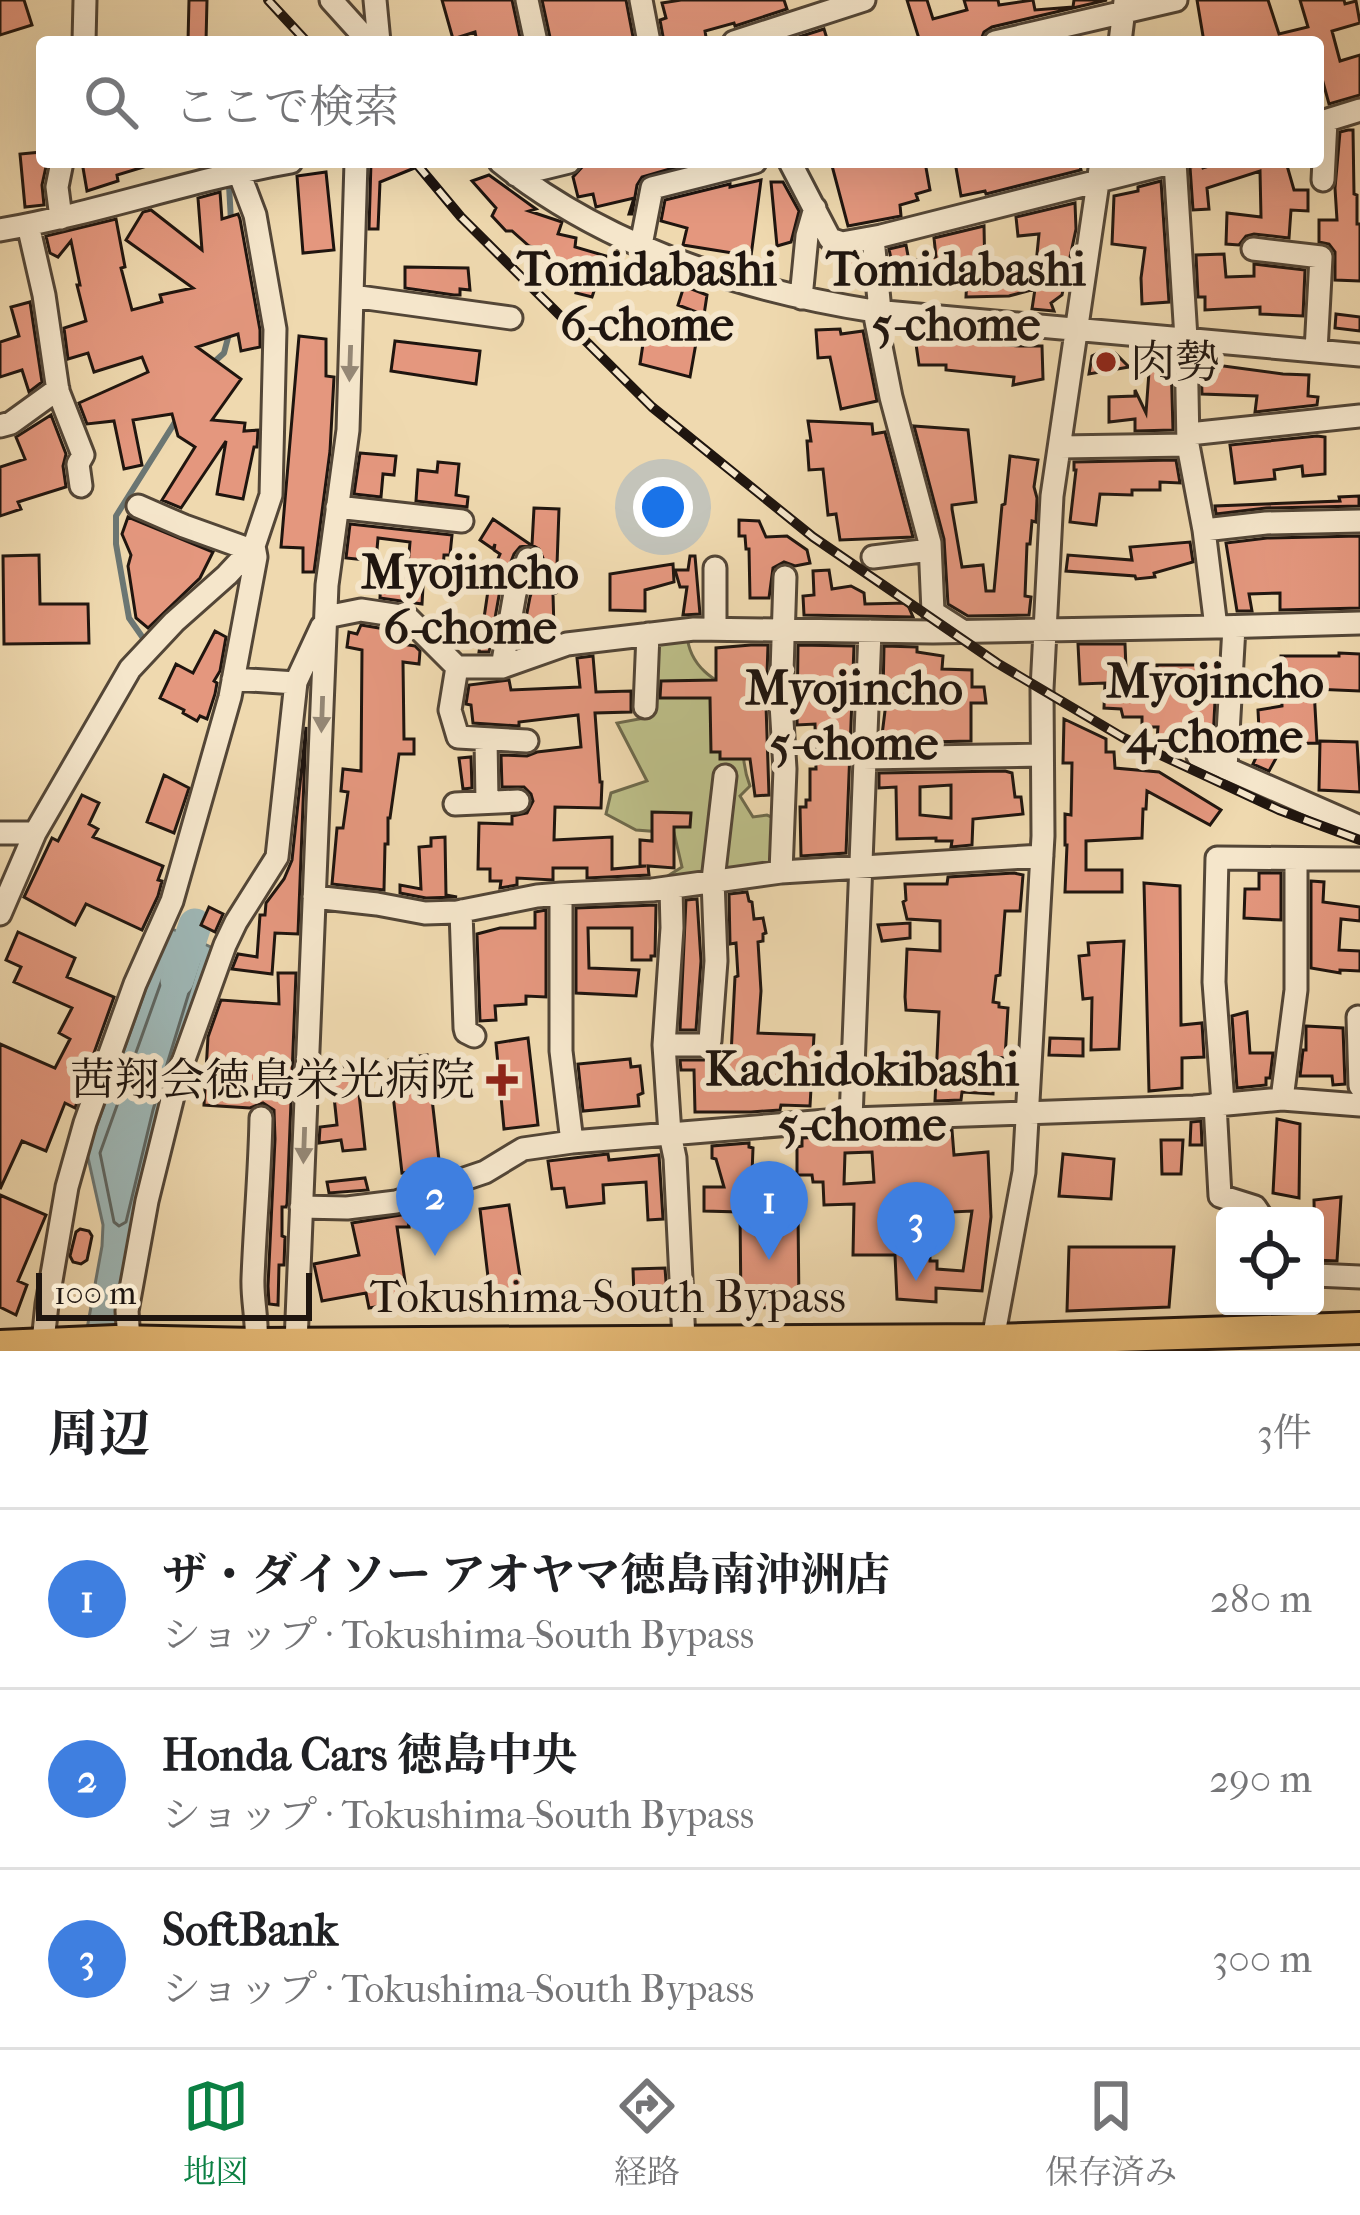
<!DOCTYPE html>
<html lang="ja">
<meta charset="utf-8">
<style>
body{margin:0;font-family:"IM FELL French Canon","Noto Serif JP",serif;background:#f6f6f6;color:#202124}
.controls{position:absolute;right:36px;bottom:36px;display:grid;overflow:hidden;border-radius:12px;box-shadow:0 12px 48px #0002}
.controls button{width:108px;height:108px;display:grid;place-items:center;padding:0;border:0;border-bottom:3px solid #e0e0e0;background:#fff;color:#202124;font:60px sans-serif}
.scale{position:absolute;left:36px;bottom:30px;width:276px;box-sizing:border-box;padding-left:12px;border:6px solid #1f150f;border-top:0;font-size:33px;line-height:42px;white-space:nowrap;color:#1f150f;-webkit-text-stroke:9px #f5e6cb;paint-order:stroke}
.you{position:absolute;left:663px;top:507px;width:42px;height:42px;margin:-30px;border:9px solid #fff;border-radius:50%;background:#1a73e8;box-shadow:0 0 0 18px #1a73e833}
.badge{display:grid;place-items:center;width:78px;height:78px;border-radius:50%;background:#0b8043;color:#fff;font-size:39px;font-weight:700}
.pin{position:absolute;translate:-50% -99px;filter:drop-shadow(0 3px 6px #0008)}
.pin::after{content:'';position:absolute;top:63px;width:42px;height:36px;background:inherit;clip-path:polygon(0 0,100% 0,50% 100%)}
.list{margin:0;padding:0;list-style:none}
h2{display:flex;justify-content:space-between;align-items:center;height:156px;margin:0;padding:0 48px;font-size:51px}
h2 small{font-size:39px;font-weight:400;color:#757577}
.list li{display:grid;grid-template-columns:78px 1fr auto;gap:36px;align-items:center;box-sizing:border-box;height:180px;padding:0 48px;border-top:3px solid #e0e0e0}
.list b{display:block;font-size:45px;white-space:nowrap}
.list p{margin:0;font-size:39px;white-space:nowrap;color:#757577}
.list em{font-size:39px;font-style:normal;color:#757577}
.icon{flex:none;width:66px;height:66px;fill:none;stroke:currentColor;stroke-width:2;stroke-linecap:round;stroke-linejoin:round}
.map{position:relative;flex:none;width:1360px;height:1351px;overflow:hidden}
.search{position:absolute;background:#fff;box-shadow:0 12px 48px #0002;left:36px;right:36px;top:36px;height:132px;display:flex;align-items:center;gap:30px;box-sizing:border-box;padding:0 42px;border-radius:12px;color:#757577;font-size:45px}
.sheet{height:696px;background:#fff}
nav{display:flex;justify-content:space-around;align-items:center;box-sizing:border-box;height:168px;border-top:3px solid #e0e0e0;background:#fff;font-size:33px;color:#757577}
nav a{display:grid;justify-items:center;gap:6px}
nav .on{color:#0b8043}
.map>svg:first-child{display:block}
.green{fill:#bcbe88;stroke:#6e6a4c;stroke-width:3}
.water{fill:#9eb7b6;stroke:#6b7673;stroke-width:3}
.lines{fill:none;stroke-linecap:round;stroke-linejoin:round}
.shore{stroke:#5e6662;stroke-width:3}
.stream{stroke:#6b7673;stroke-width:6}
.river{stroke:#9eb7b6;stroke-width:33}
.building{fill:#e4977e;stroke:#1f150f;stroke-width:3;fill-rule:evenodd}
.minor-casing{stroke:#534637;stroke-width:27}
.highway-casing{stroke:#1f150f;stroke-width:36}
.minor{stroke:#f5e6cb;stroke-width:21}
.highway{stroke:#e8bc78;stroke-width:30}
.rail-casing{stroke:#1f150f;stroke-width:10}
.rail{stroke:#f5e6cb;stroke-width:6;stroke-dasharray:18;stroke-linecap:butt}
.oneway{fill:#958876}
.poi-dot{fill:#8f2418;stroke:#f5e6cb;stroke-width:4.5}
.labels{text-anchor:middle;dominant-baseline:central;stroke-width:12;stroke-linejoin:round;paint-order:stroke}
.poi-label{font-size:45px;fill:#1f150f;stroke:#f5e6cb;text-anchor:start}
.street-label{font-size:45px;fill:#1f150f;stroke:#f5e6cb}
.neighbourhood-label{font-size:48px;font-weight:bold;fill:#1f150f;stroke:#f5e6cb}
</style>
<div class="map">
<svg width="1360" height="1351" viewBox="0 0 1360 1351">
<rect width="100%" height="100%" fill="#efd9af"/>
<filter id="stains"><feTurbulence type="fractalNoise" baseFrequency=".00167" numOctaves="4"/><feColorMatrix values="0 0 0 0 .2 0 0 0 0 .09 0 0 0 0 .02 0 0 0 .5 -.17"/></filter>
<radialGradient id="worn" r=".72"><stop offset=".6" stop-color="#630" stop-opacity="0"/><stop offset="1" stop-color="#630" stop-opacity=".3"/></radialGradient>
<path class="green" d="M687,634C689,670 719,683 748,699C743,728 739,758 750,786L740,796L753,817L767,815L774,818L773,865L666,877L682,867L674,833L636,830L606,814L611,793L647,781L617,723L650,717L653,641Z"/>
<path class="water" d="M168,927L215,949L144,1194L112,1351H83L102,1246L103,1225L87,1153Z"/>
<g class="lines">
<path class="shore" d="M180,945L197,954L199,960L153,1110L126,1222L119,1226L114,1222L100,1153L173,949Z"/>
<path class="stream" d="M229,185L231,221
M213,363L224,353L229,334
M143,638L129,618L116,544V516L177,419"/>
<path class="river" d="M177,980L195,925"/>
</g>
<path class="building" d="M0,0H24L32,25L0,35Z
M189,0H207L206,42H188Z
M442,0H512L521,42H477L475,32L453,39Z
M542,0H626L634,42H551Z
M681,0H784L787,9L735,26L734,23L705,31L706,37L691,42H664L660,20L666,18L662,3Z
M907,0H927L933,19L967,10L964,0H998L999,5L1033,0L1035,10L1073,7L1074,0H1107L992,27L984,32L980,42H920Z
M1197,0H1268L1279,34L1308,27L1300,0H1344L1345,4L1356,1L1360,23L1332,31L1340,61L1360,55V95L1329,104L1318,64V40L1204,42Z
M824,29L828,42H783Z
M1348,130H1353L1354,194L1357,195V224H1360V281L1335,280V252L1329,244L1319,242V220H1337L1335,188L1340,132Z
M42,152V162H47L42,185L44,205L25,207L20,154Z
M82,162H146L147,166L117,175L118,181L87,191Z
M371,162L417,167L380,182L378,229H369Z
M597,162H694L642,177L637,185L632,214H629L634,198L596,207L593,194L578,197L573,177L583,166Z
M831,162H925L930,190L916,194L918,200L900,205L901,216L848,226Z
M955,162H1079L1081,170L986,194L985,191L961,196Z
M1222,162H1286L1294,190H1308V211L1291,210L1289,238L1254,234L1246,236L1239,245L1226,244L1227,213L1261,217L1260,171L1207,188L1209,209L1193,210L1190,167L1202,165L1203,168Z
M326,172L334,250L303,253L297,176Z
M489,175L536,209L529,211L562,222L558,234L576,238L575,247L606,256L592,297L576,293L581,277L554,272L556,262L542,258L544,251L529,246L512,231H506L492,216L496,208L472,181Z
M761,180L751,256L683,245L687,228L661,221L665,200L730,184V187Z
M1161,181L1169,302L1142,304L1141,278L1145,248L1112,244L1114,196L1138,191V187Z
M771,182H783L799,211L791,242L777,246Z
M220,192L222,219L238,214L240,219L260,330V347L241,351L238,334L197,347L241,379L212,420L245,423L244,431L258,430L257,447H254L243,499L217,494L226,441L181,508L162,500L195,447L178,436L172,414L133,420L142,465L124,469L114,421L87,424L79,403L148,372L142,357L94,372L88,353L68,359L64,328L86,321L77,285H80L71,241L58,257L50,253L46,236L116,219L125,267L121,268L132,310L162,302L160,295L193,288L126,240L143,212L151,210L202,250L198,198Z
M1075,203L1076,229L1062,295L1051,303L1054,311L1032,309L1035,289L1009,296L966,297L967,276L899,285L895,278L889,249L906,245L909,261L936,257L934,238L984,226L985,275L1004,276L1003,283L1035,274L1039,234L1018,236L1016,217Z
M1224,254L1226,277L1254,276V264L1305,270L1303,316L1260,314V307L1205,310V297H1198L1196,255Z
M860,255L862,286L845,287L844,258Z
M405,267L468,268L470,290L460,289V295H454L405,288Z
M684,286L707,295L704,315L678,305Z
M30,302L42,382L29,392L22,370L0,377V342L19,336L11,307Z
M1336,314L1360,317V331L1335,328Z
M840,329L841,334L863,331L877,401L841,409L830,357L818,358L816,330Z
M668,333L696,343L690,377L640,364L644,337L667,341Z
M926,335L953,336V339L1019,346H1042L1043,379L1013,385L1014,377L946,370V365H919L915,337Z
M299,336L326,339V376L334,377L330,451L314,572H303V548L281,547Z
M395,341L480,351L476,384L391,371Z
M1100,352L1115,353L1129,367L1089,374L1092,356Z
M1150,358L1171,360L1173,430L1135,431V419L1109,422V397L1135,396V390L1146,413Z
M1201,363L1283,374L1309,375L1308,396L1318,397L1317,405L1255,412L1257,396L1202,394Z
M51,415L66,454L63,466L66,487L18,502L21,509L0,516V467L25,459L16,437Z
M808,421L872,424L873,434L885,432L913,537L840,540L836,514L828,515L823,469L809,470L807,441H811Z
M914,426L968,430L976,502L952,505V509L962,567L983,565L986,591H994L1002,505L1005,504L1010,456L1038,460L1034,487L1037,498L1036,522L1032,521L1030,544H1027L1025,596L1031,597L1029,615L968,616L948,604L944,539Z
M1317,436L1325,437V474L1303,476L1302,466L1274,470L1275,479L1235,483L1230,445Z
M360,453L396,456L394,475L383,474L381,497L354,494Z
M1176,460L1180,483L1160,482V490H1132V495L1100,494L1096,525L1070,522L1076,470H1074V462Z
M438,462L459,464L456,495L468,497L467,507L416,501L418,470L437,472Z
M1359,496V506L1266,508L1216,514L1215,506L1340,501L1339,497Z
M534,508L559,509L556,593L553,594L554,630L521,644L530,597L543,558L539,549L532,545Z
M128,517L213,552L200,578L148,628L136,618L128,566L131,555L122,534Z
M493,519L531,545L520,547L514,554L500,590L489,652H479L490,577L500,554L494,550L495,544L493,549L480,540Z
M739,520L759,521L766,537L787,536L807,550L810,563L795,566L784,562L773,568L769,598H750L749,549H746L745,536H739Z
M350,524L452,535L450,555H444L443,571L424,569L422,604L380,598L381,577L407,578L410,542L378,538L376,561L346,558Z
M1360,536V608L1280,610V593L1249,594L1252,611H1237L1226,543L1267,538Z
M1190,542L1193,562L1154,573L1155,577L1136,579L1135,576L1066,571L1068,555L1132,560L1130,547Z
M39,555L40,604H88L89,643L4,644L3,556Z
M690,556H695L700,614L683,615L687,587H680L675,570H688Z
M673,564L674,582L645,590V611L610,610V574Z
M829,570L832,589L851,586L864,593L865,604L907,603L913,617L804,615L803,596L814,595L813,571Z
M446,610L461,617L451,639L438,627Z
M361,625L391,630L388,642L415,646L420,651L419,664L403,662L404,739H414V754H399L390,818H388V844H385L384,890L332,884L337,828H343L348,792L341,791L343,769L361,771L362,650L347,647L349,632L357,634Z
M215,631L226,637L220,671L214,681L217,683L215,694L207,719L200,716L197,721L183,713L184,710L160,698L176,664L193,673Z
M1078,644H1125L1127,693L1157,692V665H1202V663L1217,662L1213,740L1157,739L1158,727H1142V717H1123L1121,709L1104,708L1105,683L1080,684Z
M751,645H768L766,705L769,795L755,796L750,759H720V752H711L710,698H660L661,681L716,680V648Z
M798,645L854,646L846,853L801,856L800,807H806V800H810V769H816L815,724L797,725Z
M884,646L917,647V652L943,656L942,669L972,670V687H984L986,703H971V741L881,743L887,695H883Z
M1339,653L1360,654V691L1314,689L1317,743L1286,744L1287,751H1280L1269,771L1253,764L1260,749L1258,710L1282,706L1281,656H1339Z
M593,656L596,692L631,691V712L595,713L600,782H602L601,808L555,807L554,840L612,837V869L646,866H640V840L652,841V812L691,813L690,827H674V868L648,866L649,875L587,878V868H553V880L517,878V885L500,888L501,881H490V869H478L479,823L512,824V816L527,813L533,801L531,794L524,787H502L501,755L527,756L537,752L581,747L578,715L519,722V726L473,723L471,705L466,704L469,685L509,680L511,690L580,687L577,658Z
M1064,719L1106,739V752H1114L1115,768L1159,772L1221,810L1210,825L1147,791L1146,809H1143L1142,838L1086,841V870H1122V892H1065L1067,845H1065V814L1071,815L1072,763H1063Z
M306,727L298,934L275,933L272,974L232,969L238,954L257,957L260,915H265L266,903L284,879L292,860Z
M1320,741L1357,742L1360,792L1319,790Z
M471,757L472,788L463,789L459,758Z
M1005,771L1012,773L1015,797H1021L1023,814L973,819L972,845L951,847L952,841H936V838L897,839L896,787L879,788V773ZM951,785V818L920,815V787Z
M164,775L189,788L174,833L147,822Z
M82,795L99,803L89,824L98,829L93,837L163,866L158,880L162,881L158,896L142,930L86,904L75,925L24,897L52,838L58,841Z
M445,837L446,895L457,897L426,898L400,893V885L421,889L419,847L431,846V838Z
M1014,873L1023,875L1020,911H1005L1000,975L996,976L993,1002L999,1003V1007L1008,1008L1005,1058L994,1057L993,1094L962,1092L961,1100L935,1101L939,1012L906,1010L905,997L907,949L940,951V921L907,919L903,902L906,900L905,884H947L948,877Z
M1259,873H1281V920L1244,918L1245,889H1259Z
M1311,881L1324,882L1323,902L1360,907V921L1341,919L1339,950L1360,951V971L1340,970V973L1311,968Z
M1144,883L1180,886L1181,1025L1202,1023L1204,1057L1182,1058V1088L1149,1091Z
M747,892L749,901L752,902L754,919L763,918L766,933L763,934V941L758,942L761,991L758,1033L814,1035L810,1106L781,1105L780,1110L751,1112H695L694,1070H681L680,1060H706L716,1056L731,1055L735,977L738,976L736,943L730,944L729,894Z
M697,899L701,961L696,1030H680L686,900Z
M656,905L655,956H651V960H632V928H588L589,968L639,970L636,996L576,993V908Z
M209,907L223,914L215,932L201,925Z
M546,910V997L526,996V1004L495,1006L496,1020L480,1021L477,934L500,928H535V912Z
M910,923V938L882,941L878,925Z
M18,932L75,958L67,977L114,997L94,1053L81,1078L85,1080L75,1108L65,1103L46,1151L22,1141L0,1189V1044L55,1068L70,1039L59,1033L72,1008L14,982L21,967L6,960Z
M1124,941L1119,1049L1091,1050L1092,998L1083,999L1079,956L1089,955L1088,943Z
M278,973H296L287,1204L286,1207H282V1236L285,1237L284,1265H279L278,1305L269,1304L268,1286L275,1139L274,1110L263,1103L250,1108L204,1105L208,1037L221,1000L279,1004Z
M1247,1012L1250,1053H1273L1270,1078H1266V1085L1237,1088L1232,1016Z
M1306,1026L1343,1028L1345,1084L1333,1085L1332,1076H1300L1303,1050H1306Z
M528,1038L538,1125L504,1129L496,1043Z
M1050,1038L1083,1039V1056L1049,1055Z
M427,1055L440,1169L402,1173L389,1060Z
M630,1059L631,1067L640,1066L643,1093L638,1095L639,1106L583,1111L578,1064Z
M356,1066L365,1149L343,1151L341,1140L319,1143L320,1127L337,1125L331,1068Z
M1277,1119L1300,1124L1299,1198L1273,1193Z
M1201,1121L1202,1145H1190L1191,1122Z
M952,1130L954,1155L988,1152L991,1217L982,1291L936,1288V1302L897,1299L895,1255H853L854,1204L824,1205L823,1182H813L812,1175H797V1147L802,1146V1138ZM872,1152L874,1182L844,1184L845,1153ZM972,1211L963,1271L937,1269V1261H930V1213Z
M1161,1140H1183L1181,1174H1162Z
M749,1143V1147L753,1148L752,1174H755L753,1208L798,1213L799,1307L741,1308L740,1212L704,1211V1187H724L716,1159L712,1158V1146Z
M608,1154L609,1160L659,1155L663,1219L648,1220L646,1182L603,1185L604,1203L567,1207L564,1188L552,1189L548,1161Z
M1063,1154L1114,1159L1111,1199L1059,1196Z
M365,1178L368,1190L329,1193L327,1182Z
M0,1195L46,1215L18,1281L27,1285L16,1315L0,1307Z
M1341,1197L1337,1261L1315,1260L1314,1200Z
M509,1205L524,1303L494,1308L491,1291H487L485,1279L488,1277L480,1209Z
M407,1214L409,1227H397L408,1302L369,1308L366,1293L322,1301L314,1264L359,1255L352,1223Z
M80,1229L89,1231L92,1236L87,1260L81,1264L73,1262L70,1256L76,1232Z
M1069,1247H1174L1169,1307L1067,1311Z
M665,1268L667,1295L634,1296L633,1269Z"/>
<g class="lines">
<defs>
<path id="minor" d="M331,0L369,42
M375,0L379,42
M527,0L536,42
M641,0L649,42
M84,42L85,0
M734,42L864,0
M995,42L1176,0
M1120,42L1125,1
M1318,123L1360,110
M500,162C606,247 741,290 874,311L1360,355
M790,162L830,239L842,243L881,236L1174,162
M516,175L569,162
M1323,180L1326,121
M61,218L57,187L62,162
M28,225L44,295L58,391L83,455L78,464L81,486
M0,230C98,213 193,179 291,162
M873,238L880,311
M641,245L652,188L755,162
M1253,249L1321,257L1316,351
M352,296L511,318
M801,298L807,236L815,208
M874,311L891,397L930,543L933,612L961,630
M0,426L11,423L58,389
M1189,434L1360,416
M1060,447L1188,445
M138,506L184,526L251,550
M337,507L462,521
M1204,530L1266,523L1360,521
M873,557L930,550
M785,577L781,704L785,769L781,872L1042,856
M326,617L361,610L407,617L457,667H502L567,644L694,629L933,632L1216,627L1204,530L1188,445L1186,338L1175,162
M1216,627L1360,623
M715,629V568
M870,631L851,1119L1194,1107L1282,1099L1360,1105
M457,667L450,710L458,737L527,741
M502,667L515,593L528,559
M233,679L296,683
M645,707L648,634
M486,739L487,801
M1198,756L1360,827
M863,758L1042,755
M1226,769L1234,627
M455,804L518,801
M0,833H35
M781,872L652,890L561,894V1051L572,1142L851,1119
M314,897L377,904L425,913L457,912L537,896L561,894
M461,911L465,1028L466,1032L474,1036
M0,914L35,833L130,669L174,622L227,575L254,546
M1358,1017L1360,1086
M664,1045L672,928L671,888
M1282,1099L1296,990V860
M1223,1103L1214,982L1217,858L1360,859
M1215,1104L1220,1196L1255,1207L1261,1216
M301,1207L347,1208L396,1202L485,1172L523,1149L572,1142
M1315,1275L1360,1277
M684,1340L675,1158L670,1134L664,1045H706L710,1041L716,961L713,880L725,776
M129,1341L127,1311L147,1201L178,1076L225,945L236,922L277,857L296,682L322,626
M296,1343L327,585L348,430L356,162
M256,1344C258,1321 252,1300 253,1278C255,1225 260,1172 261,1118
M991,1350L1024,1172L1043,836L1042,689L1052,496L1101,162
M42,1351L47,1304L67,1187L85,1123L135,984L172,901L230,697L256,557L254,546L271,495L275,329L255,215L235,162"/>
<path id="highway" d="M0,1346L116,1341L256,1344L993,1340L1360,1328"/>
</defs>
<use href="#minor" class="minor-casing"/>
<use href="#highway" class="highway-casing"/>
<use href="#minor" class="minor"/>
<use href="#highway" class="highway"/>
<defs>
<path id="rail" d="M268,0L307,42
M415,162L461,217L652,407L813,537L997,663L1122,737L1279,810L1360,840"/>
</defs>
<use href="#rail" class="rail-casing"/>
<use href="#rail" class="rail"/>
</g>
<defs><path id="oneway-solid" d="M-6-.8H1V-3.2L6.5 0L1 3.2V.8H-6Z" transform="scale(3)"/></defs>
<g class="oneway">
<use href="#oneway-solid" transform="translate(350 363) rotate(92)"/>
<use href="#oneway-solid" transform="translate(322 714) rotate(92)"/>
<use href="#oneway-solid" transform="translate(304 1145) rotate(92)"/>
</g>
<g class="poi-dot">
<circle cx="1106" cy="362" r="12"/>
<path d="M496 1062h12v12h12v12h-12v12h-12v-12h-12v-12h12z"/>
</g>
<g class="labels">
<g class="poi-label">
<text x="1130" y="362">肉勢</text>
<text x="475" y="1080" text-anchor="end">茜翔会徳島栄光病院</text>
</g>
<g class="street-label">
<text x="608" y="1297">Tokushima-South Bypass</text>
</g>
<g class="neighbourhood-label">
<text x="647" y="269">Tomidabashi<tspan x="647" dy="55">6-chome</tspan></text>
<text x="956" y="269">Tomidabashi<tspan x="956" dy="55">5-chome</tspan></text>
<text x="470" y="572">Myojincho<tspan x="470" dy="55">6-chome</tspan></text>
<text x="1215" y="681">Myojincho<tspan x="1215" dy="55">4-chome</tspan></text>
<text x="854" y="688">Myojincho<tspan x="854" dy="55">5-chome</tspan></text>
<text x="862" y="1069">Kachidokibashi<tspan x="862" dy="55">5-chome</tspan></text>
</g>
</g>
<rect width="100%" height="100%" filter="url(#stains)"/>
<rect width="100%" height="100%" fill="url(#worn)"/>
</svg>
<div class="controls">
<button><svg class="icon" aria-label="locate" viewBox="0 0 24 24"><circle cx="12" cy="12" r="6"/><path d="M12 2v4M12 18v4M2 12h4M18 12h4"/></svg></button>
</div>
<div class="scale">100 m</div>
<div class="you"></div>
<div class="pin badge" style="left:769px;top:1260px;background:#3f7fe0">1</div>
<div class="pin badge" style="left:435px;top:1256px;background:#3f7fe0">2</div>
<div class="pin badge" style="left:916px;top:1281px;background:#3f7fe0">3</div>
<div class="search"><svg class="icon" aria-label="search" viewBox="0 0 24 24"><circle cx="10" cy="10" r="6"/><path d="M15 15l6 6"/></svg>ここで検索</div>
</div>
<section class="sheet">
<h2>周辺<small>3件</small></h2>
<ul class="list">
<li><span class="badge" style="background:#3f7fe0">1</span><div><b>ザ・ダイソー アオヤマ徳島南沖洲店</b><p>ショップ · Tokushima-South Bypass</p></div><em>280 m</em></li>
<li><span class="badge" style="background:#3f7fe0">2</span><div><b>Honda Cars 徳島中央</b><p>ショップ · Tokushima-South Bypass</p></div><em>290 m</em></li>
<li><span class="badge" style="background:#3f7fe0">3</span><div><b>SoftBank</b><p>ショップ · Tokushima-South Bypass</p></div><em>300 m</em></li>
</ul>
</section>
<nav>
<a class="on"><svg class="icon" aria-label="map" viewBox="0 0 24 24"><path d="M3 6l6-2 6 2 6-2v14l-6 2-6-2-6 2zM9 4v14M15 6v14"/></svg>地図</a>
<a><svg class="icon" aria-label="directions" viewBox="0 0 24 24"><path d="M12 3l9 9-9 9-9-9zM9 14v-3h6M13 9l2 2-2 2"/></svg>経路</a>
<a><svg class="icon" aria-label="saved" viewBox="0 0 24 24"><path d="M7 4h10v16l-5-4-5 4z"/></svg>保存済み</a>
</nav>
